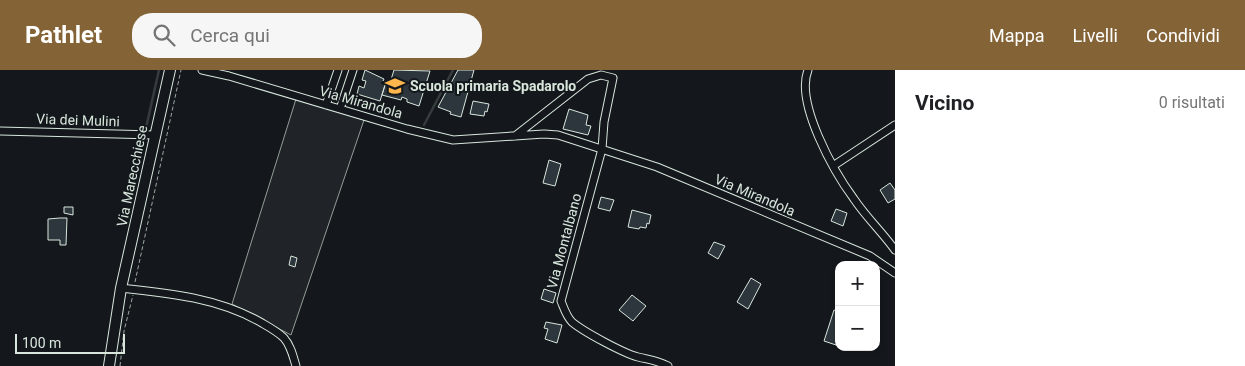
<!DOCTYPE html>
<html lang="it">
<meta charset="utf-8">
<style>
body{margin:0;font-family:Roboto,sans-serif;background:#f6f6f6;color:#202124}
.controls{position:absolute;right:15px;bottom:15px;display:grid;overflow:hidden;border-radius:10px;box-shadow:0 1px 4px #0004}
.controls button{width:45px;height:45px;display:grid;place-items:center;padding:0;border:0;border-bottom:1px solid #e0e0e0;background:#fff;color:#202124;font:25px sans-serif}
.scale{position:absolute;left:15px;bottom:12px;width:110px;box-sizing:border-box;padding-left:5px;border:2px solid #d8e6dc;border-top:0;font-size:14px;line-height:18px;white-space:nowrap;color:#d8e6dc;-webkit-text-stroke:4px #14181c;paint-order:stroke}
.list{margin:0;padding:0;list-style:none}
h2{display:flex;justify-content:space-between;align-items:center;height:65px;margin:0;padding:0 20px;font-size:21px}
h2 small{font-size:16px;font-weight:400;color:#757577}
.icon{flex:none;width:28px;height:28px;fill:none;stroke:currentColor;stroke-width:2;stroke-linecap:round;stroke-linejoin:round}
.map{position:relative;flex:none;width:895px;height:296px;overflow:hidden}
header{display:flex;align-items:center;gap:30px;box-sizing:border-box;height:70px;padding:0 25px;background:#846436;color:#fff}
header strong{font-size:24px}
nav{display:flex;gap:28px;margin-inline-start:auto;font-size:18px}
.search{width:350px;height:45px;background:#f6f6f6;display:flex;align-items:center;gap:12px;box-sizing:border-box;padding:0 18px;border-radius:20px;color:#757577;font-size:19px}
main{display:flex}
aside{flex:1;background:#fff}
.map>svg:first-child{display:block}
.green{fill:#202428;stroke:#939e99}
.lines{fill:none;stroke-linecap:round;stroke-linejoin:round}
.stream{stroke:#363b3e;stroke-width:2.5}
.building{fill:#2c363c;stroke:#d8e6dc}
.street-casing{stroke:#d8e6dc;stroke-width:9}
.primary-casing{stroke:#d8e6dc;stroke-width:12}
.path{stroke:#9da8a2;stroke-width:1;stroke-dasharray:4 2.5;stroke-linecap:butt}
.street{stroke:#14181c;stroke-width:7}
.primary{stroke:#14181c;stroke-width:10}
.labels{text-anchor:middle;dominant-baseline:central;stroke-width:4;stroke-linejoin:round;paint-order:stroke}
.poi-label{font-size:14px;font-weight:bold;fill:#d8e6dc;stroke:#14181c;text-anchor:start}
.street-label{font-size:14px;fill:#d8e6dc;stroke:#14181c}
</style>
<header>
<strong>Pathlet</strong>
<div class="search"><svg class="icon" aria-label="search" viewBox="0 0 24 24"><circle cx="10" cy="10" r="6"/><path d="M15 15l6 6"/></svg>Cerca qui</div>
<nav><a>Mappa</a><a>Livelli</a><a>Condividi</a></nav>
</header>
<main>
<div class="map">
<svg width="895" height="296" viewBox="0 0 895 296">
<rect width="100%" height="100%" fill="#14181c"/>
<path class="green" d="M296,29L364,50L291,265L232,234Z"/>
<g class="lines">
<path class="stream" d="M424,55L453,0
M146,58L159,0"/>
</g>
<path class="building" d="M365,0L384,9L383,11L390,13L389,16L385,15L380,31L357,24L359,16L364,18L366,11L362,10Z
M394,0L430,1L419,36L407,32V29L402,27L401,30L382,25L385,15L389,16Z
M458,0H474L461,47L450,44L451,42L438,37Z
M473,31L489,34L487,42L485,41L484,46L470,44Z
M569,39L588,45L586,55L591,56L588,65L563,59Z
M549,90L561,94L555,116L543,113Z
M890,113L895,120V129L888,133L880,120Z
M601,127L614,130L610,141L598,138Z
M64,137H73V145L64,143Z
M836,139L847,143L843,156L831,151Z
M632,140L651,145L649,154L647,153L646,158L640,157L639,159L628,157Z
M60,148H67L66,175H60V170H48V149Z
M714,172L725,176L718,189L708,183Z
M291,186L297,188L295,197L289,195Z
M751,208L761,214L748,239L737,232Z
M544,219L556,223L553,233L541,229Z
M632,225L646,236L633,251L619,240Z
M834,240L839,241V266L836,275L824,271Z
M546,252L562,255L557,273L545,269L548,259L544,258Z"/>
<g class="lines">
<defs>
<path id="street" d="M202,0L229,6L407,59L453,70L544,64L558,65L657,97L870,186L895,203
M808,0C795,33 834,102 854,129C866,147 882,162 895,180
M326,35L338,0
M340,39L353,0
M0,61L155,65
M515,66L588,9L601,5L613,8L604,52L602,79L561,231C564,238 566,246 572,252C584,262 623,283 638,287C650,290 656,290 668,296
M833,96L895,55
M121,218C169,223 219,228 262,253C269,257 278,262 284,268C291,276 293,286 296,296"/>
<path id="primary" d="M109,296L121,218L170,0"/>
</defs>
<use href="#street" class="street-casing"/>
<use href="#primary" class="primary-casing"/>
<path class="path" d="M135,212L181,0
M120,296L124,261L133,225"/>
<use href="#street" class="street"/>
<use href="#primary" class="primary"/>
</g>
<defs>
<symbol id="school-bare" viewBox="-9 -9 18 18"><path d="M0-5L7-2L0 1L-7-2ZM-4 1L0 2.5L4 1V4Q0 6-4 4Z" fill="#ffb74d" stroke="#14181c" stroke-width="2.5" paint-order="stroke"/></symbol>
</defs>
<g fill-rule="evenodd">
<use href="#school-bare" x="381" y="2" width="28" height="28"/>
</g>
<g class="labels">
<g class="poi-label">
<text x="410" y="16">Scuola primaria Spadarolo</text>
</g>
<g class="street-label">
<text transform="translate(361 32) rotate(16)">Via Mirandola</text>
<text transform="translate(78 50) rotate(2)">Via dei Mulini</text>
<text transform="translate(132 106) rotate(-78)">Via Marecchiese</text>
<text transform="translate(755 125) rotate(23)">Via Mirandola</text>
<text transform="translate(564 171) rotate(-75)">Via Montalbano</text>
</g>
</g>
</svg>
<div class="controls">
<button>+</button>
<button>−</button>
</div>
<div class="scale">100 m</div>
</div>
<aside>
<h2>Vicino<small>0 risultati</small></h2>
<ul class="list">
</ul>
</aside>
</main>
